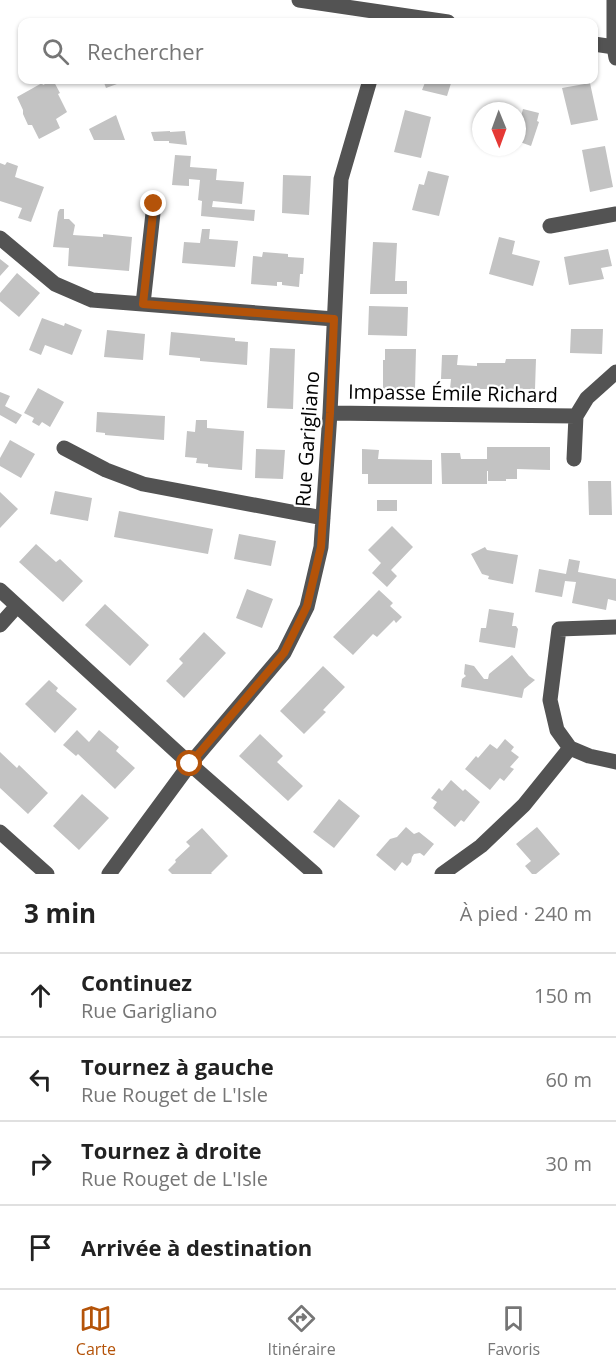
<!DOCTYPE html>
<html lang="fr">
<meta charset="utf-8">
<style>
body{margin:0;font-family:"Open Sans",sans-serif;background:#f6f6f6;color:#222}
.compass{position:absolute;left:472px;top:102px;width:54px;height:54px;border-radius:50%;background:#fff;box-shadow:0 2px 4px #0004;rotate:179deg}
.stop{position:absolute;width:18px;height:18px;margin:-14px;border:4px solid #b45309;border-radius:50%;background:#fff}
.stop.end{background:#b45309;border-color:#fff;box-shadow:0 2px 6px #0008}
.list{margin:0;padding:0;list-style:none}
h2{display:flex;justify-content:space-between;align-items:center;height:78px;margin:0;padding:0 24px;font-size:26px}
h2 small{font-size:20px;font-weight:400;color:#767676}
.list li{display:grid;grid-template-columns:39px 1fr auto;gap:18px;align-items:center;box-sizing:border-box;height:84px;padding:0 24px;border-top:2px solid #e0e0e0}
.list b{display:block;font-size:22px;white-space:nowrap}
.list p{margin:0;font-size:20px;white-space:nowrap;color:#767676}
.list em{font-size:20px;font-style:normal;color:#767676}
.icon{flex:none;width:33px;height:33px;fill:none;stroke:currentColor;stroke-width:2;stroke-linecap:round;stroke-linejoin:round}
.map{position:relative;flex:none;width:616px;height:874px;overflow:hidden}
.search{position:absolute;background:#fff;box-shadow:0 2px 4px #0004;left:18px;right:18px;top:18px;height:66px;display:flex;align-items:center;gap:15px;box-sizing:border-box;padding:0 21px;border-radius:12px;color:#767676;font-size:22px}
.sheet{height:414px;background:#fff}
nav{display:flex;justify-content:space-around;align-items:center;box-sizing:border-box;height:84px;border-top:2px solid #e0e0e0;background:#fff;font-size:16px;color:#767676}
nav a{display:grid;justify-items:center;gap:3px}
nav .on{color:#b45309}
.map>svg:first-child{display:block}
.building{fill:#c3c3c3}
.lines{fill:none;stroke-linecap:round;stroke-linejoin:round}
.minor{stroke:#535353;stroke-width:15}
.route{stroke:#b45309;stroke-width:8}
.labels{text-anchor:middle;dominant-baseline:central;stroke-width:4.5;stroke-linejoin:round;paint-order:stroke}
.street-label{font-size:20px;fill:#000;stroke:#fff}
</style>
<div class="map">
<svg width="616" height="874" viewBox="0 0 616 874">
<rect width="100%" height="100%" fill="#fff"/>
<path class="building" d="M53,80L60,93L58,94L67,112L56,119L60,128L39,139L32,125H28L23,114V110L17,97L42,83L43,85Z
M103,80H116L117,84L106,88Z
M426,80H452L447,96L422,90Z
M590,83L598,120L571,125L562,88Z
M523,109L539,113L537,121L539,122L531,146L517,141V115L521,116Z
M405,110L431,117L421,158L394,152Z
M116,115L125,140H94L89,129Z
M170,131V132L185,131L187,145L169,143V141H154L151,132Z
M605,146L613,187L590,192L582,150Z
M175,155L191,156L190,167L217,169L216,180L244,182L242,204L213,201L212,207L255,210L254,221L201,216L202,201L198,200L200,180L189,179V186L172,185Z
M7,162L18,166L15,177L44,187L31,222L18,218L22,208L0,201V163L5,165Z
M428,171L449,176L439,216L412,210L419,184L424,185Z
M283,175L311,176L309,215L282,213Z
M60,209H64V219H69L75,225L73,235L103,237V234L132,237L129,271L68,266L69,248L53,247L58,212Z
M202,229H210L209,239L238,241L235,267L182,263L184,242L200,243Z
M499,237L515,241L512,254L540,261L533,286L489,274Z
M373,242L397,243L395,281H407V294H370Z
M608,249L612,266L601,268L604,279L569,285L564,257Z
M263,252L288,254V257L304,258L303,274H300L299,287L282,285V282H277V286L251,284L253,256L262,257Z
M0,259L9,266L0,276Z
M17,273L40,293L19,317L0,301V293Z
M369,306L408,307L407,336L368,335Z
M42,318L64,326L65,323L82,330L72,355L45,345L41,355L29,350Z
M571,329H603L602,354L570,353Z
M107,330L145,334L143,360L104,357Z
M171,332L235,338V341L248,342L247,365L200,361V358L169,355Z
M270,348L295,349L293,409L267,408Z
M385,349H416L415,389H383V360H385Z
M442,355H458L457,365L477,366V363H505L506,359H536L535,389H450L451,379H441Z
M38,388L64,402L50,427L42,422L39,426L32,422L34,418L24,413Z
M0,392L10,396L5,406L22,415L16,424L0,415Z
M97,412L165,416L164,440L105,435V433L96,432Z
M196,420H207V428L244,431L242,470L208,467V464L196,463L197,458L185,457L187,431L195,432Z
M10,440L35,454L21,478L0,466V458Z
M487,447H550V470L517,469V479H506V481H488V471H487V484H442L441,453H460L461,459H487Z
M256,449L285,450L283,479L255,478Z
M362,449L379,450L378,459L432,460V484H368V474H362Z
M588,481H611L612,515H589Z
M55,491L92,498L88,521L50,514Z
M0,492L18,509L0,528Z
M377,500H397V511H377Z
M119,511L213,529L208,554L114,537Z
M392,526L413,547L391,570L397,576L387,587L372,573L381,563L368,550Z
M239,534L276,541L271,566L234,559Z
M36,544L56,562L60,559L83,581L63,602L19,562Z
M485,547L487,550L518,555L513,584L488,579L489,576L482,574L471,554Z
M569,559L580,561L578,572L616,579V601L608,599L606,610L572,603L576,582L565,581L562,597L535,592L539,569L566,574Z
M247,589L273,599L262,628L236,618Z
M379,590L393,603L390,606L402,617L396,623L394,620L377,637L373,634L353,655L333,637Z
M105,604L149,645L130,666L85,625Z
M489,609L514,613L512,626H516L518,629L515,648L479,642L481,628H486Z
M204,632L226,653L184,698L166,681L183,663L179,659Z
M512,655L529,676L535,680L524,689L522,698L461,687L462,679L466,676L464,674L465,664L474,666L484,679H488L489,674Z
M323,666L345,687L323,710L326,712L304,734L280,711Z
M49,680L58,688L56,691L77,709L55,733L25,704Z
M77,730L89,742L99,730L119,747L116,751L135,768L115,789L78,754L76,756L63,745Z
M260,734L283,756L277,762L303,786L288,801L239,756Z
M505,739L514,747L511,751L519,757L510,767L514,769L504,781L500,778L490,790L465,769L476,756L478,758L490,744L497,749Z
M0,752L17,768L19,765L48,793L28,814L0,788Z
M451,780L463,791L465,789L480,802L464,822L461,820L455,827L433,808L437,802L431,798L439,788L442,791Z
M82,794L109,818L79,850L53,826Z
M339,799L360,816L334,848L313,832Z
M406,827L414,834L419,832L434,844L424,856L420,853L414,854L412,857L411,862L407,866L402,862L395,871L376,855L390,839L397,837Z
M537,827L560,854L536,874H532L525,866L531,861L516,844Z
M202,828L228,856L211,873L212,874H172L168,870L176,862L175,860L190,846L186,842Z"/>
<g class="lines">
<path class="minor" d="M299,0L448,22
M614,0V47
M594,44L614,47L616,58
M550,226L616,214
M0,238L55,284L92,300L334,319
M143,304L154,204
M330,413L576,416
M64,448L106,470L143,484L323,518
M574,459L576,416L587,398L616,372
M0,590L190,764L315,874
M0,625L17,606
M570,748L557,730L550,700L559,629L616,627
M0,832L47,874
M109,874L190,764L284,653L307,607L321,547L330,413L341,179L370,80
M442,874L481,846L524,805L570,748L589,756L616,762"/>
</g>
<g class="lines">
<path class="route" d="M154,204L143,304L334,319L330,413L321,547L307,606L284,653L190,764"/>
</g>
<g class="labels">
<g class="street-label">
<text transform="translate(453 393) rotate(1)">Impasse Émile Richard</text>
<text transform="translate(307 439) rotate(-86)">Rue Garigliano</text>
</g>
</g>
</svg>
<svg class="compass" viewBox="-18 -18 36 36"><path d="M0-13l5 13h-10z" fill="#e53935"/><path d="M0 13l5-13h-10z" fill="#767676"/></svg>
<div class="stop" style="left:190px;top:764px"></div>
<div class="stop end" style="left:154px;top:204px"></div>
<div class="search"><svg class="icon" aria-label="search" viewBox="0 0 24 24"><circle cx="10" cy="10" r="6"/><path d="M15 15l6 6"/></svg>Rechercher</div>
</div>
<section class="sheet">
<h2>3 min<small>À pied · 240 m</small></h2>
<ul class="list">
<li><svg class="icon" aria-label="ahead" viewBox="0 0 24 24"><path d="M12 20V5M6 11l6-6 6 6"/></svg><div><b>Continuez</b><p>Rue Garigliano</p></div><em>150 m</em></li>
<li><svg class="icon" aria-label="left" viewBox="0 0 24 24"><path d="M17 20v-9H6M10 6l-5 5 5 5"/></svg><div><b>Tournez à gauche</b><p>Rue Rouget de L'Isle</p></div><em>60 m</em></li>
<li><svg class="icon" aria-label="right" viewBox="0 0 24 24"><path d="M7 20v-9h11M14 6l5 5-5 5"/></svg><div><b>Tournez à droite</b><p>Rue Rouget de L'Isle</p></div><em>30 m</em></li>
<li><svg class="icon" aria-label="arrive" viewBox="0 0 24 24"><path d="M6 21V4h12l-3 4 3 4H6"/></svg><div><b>Arrivée à destination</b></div></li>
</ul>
</section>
<nav>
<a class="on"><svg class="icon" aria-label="map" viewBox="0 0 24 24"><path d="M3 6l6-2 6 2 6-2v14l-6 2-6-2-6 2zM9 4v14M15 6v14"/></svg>Carte</a>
<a><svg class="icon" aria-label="directions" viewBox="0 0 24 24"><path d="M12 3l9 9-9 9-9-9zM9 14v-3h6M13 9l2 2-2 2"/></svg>Itinéraire</a>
<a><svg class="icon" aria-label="saved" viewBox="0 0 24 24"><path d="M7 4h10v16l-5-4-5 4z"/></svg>Favoris</a>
</nav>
